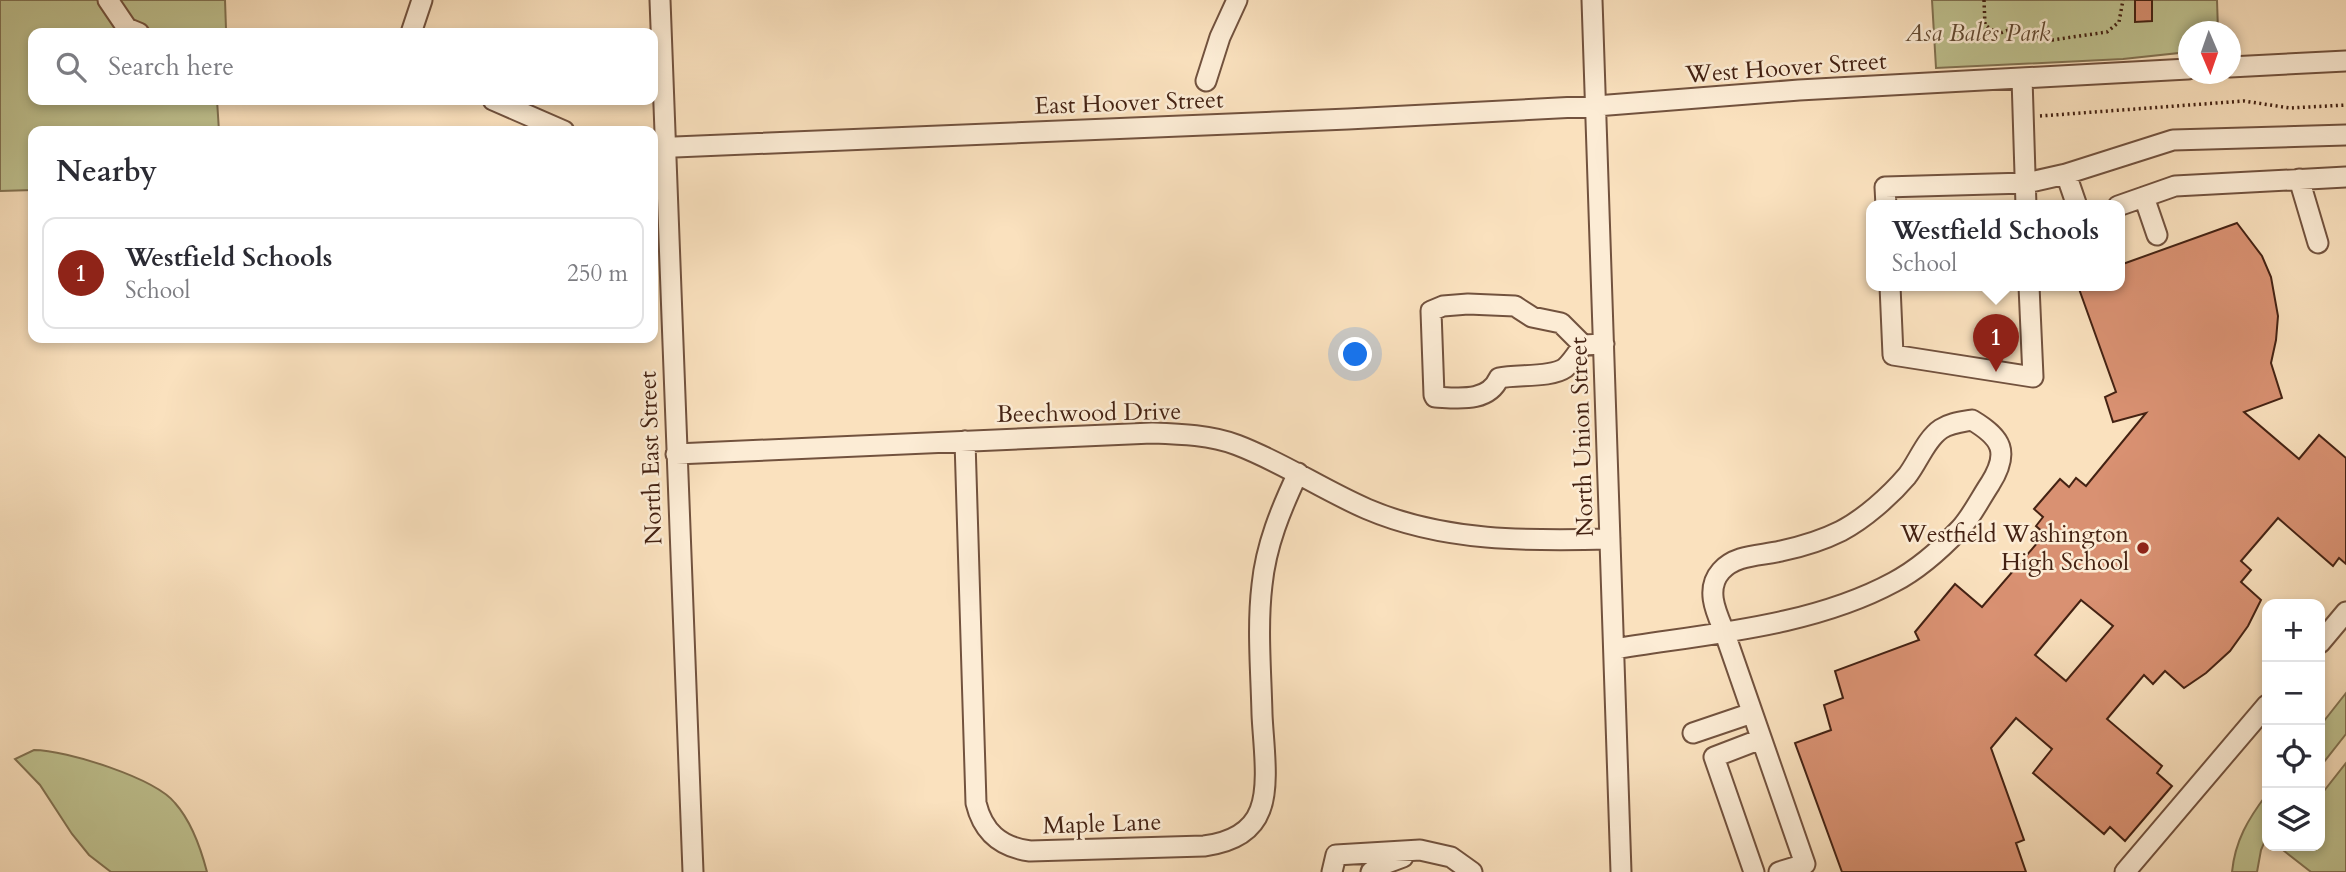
<!DOCTYPE html>
<meta charset="utf-8">
<style>
body{margin:0;font-family:Cardo,serif;background:#f2f2f3;color:#2b2b33}
.controls{position:absolute;right:21px;bottom:21px;display:grid;overflow:hidden;border-radius:14px;box-shadow:0 4px 10px #0003}
.controls button{width:63px;height:63px;display:grid;place-items:center;padding:0;border:0;border-bottom:2px solid #e1e1e2;background:#fff;color:#2b2b33;font:35px sans-serif}
.compass{position:absolute;left:2178px;top:21px;width:63px;height:63px;border-radius:50%;background:#fff;box-shadow:0 4px 10px #0003;rotate:178deg}
.you{position:absolute;left:1356px;top:355px;width:24px;height:24px;margin:-18px;border:5px solid #fff;border-radius:50%;background:#1a73e8;box-shadow:0 0 0 10px #1a73e833}
.badge{display:grid;place-items:center;width:46px;height:46px;border-radius:50%;background:#8f2418;color:#fff;font-size:23px;font-weight:700}
.pin{position:absolute;translate:-50% -58px;filter:drop-shadow(0 2px 4px #0008)}
.pin::after{content:'';position:absolute;top:37px;width:24px;height:21px;background:inherit;clip-path:polygon(0 0,100% 0,50% 100%)}
.popup{position:absolute;left:1866px;top:200px;width:259px;height:91px;box-sizing:border-box;display:grid;place-content:center;border-radius:14px;background:#fff;filter:drop-shadow(0 2px 5px #0005);font-size:23px;white-space:nowrap;color:#7c7c81}
.popup b{font-size:26px;color:#2b2b33}
.popup::after{content:'';position:absolute;left:50%;top:100%;margin-left:-14px;border:14px solid transparent;border-top-color:#fff}
.list{margin:0;padding:0;list-style:none}
h2{display:flex;justify-content:space-between;align-items:center;height:91px;margin:0;padding:0 28px;font-size:30px}
h2 small{font-size:23px;font-weight:400;color:#7c7c81}
.list li{display:grid;grid-template-columns:46px 1fr auto;gap:21px;align-items:center;box-sizing:border-box;height:112px;margin:0 14px 14px;padding:0 14px;border:2px solid #e1e1e2;border-radius:14px}
.list b{display:block;font-size:26px;white-space:nowrap}
.list p{margin:0;font-size:23px;white-space:nowrap;color:#7c7c81}
.list em{font-size:23px;font-style:normal;color:#7c7c81}
.icon{flex:none;width:38px;height:38px;fill:none;stroke:currentColor;stroke-width:2;stroke-linecap:round;stroke-linejoin:round}
.map{position:relative;flex:none;width:2346px;height:872px;overflow:hidden}
.search{position:absolute;background:#fff;box-shadow:0 4px 10px #0003;left:28px;top:28px;width:630px;height:77px;display:flex;align-items:center;gap:18px;box-sizing:border-box;padding:0 24px;border-radius:14px;color:#7c7c81;font-size:26px}
.panel{position:absolute;background:#fff;box-shadow:0 4px 10px #0003;left:28px;top:126px;width:630px;height:217px;border-radius:14px}
.map>svg:first-child{display:block}
.green{fill:#bfc290;stroke:#827252;stroke-width:2}
.building{fill:#d99172;stroke:#442213;stroke-width:2;fill-rule:evenodd}
.lines{fill:none;stroke-linecap:round;stroke-linejoin:round}
.minor-casing{stroke:#72523e;stroke-width:23}
.path{stroke:#442213;stroke-width:3.5;stroke-dasharray:2 3.5;stroke-linecap:butt}
.minor{stroke:#fcecd5;stroke-width:19}
.poi-dot{fill:#8f2418;stroke:#fcecd5;stroke-width:2.5}
.labels{text-anchor:middle;dominant-baseline:central;stroke-width:5;stroke-linejoin:round;paint-order:stroke}
.park-label{font-size:24px;font-style:italic;fill:#634a32;stroke:#fcecd5}
.street-label{font-size:24px;fill:#442213;stroke:#fcecd5}
.poi-label{font-size:24px;fill:#442213;stroke:#fcecd5;text-anchor:end}
</style>
<div class="map">
<svg width="2346" height="872" viewBox="0 0 2346 872">
<rect width="100%" height="100%" fill="#fae1be"/>
<filter id="stains"><feTurbulence type="fractalNoise" baseFrequency=".00286" numOctaves="4"/><feColorMatrix values="0 0 0 0 .2 0 0 0 0 .09 0 0 0 0 .02 0 0 0 .5 -.17"/></filter>
<radialGradient id="worn" r=".72"><stop offset=".6" stop-color="#630" stop-opacity="0"/><stop offset="1" stop-color="#630" stop-opacity=".3"/></radialGradient>
<path class="green" d="M0,0H225L226,29L213,33H33V100H217L219,131H33V190L0,191Z
M1932,0H2217L2218,31L2188,32V52L2123,59L1936,68Z
M2346,693V734L2320,767V726Z
M34,750C66,750 155,778 175,803C191,821 201,849 207,872H111L89,855L72,834L40,785L15,759Z
M2346,763V872H2311L2279,847L2320,846V796Z
M2267,794V836L2261,850L2257,872H2232C2235,841 2248,819 2267,794Z"/>
<path class="building" d="M2135,0H2152V21L2135,22Z
M2237,223L2262,256L2271,277L2278,316L2276,340L2271,363L2282,398L2244,412L2299,459L2319,435L2346,458V564L2339,558L2333,566L2278,518L2241,561L2251,570L2241,582L2261,600L2248,626L2230,651L2206,673L2184,688L2165,671L2153,684L2144,675L2107,719L2162,766L2157,773L2172,786L2125,841L2110,827L2104,834L2033,773L2052,749L2016,718L1991,748L2024,840L2016,843L2026,872H1842L1795,743L1831,730L1824,705L1843,698L1835,671L1919,640L1915,632L1955,584L1982,607L2045,534L2036,526L2043,517L2034,509L2060,479L2069,487L2076,478L2086,486L2146,413L2113,422L2105,397L2116,392L2078,286H2120V265ZM2081,600L2113,626L2066,681L2035,655Z"/>
<g class="lines">
<defs>
<path id="minor" d="M108,0L127,28L139,33
M660,0L693,872
M1592,0L1621,872
M411,33L422,0
M2230,67L2346,61
M2022,78L2026,206
M1206,81L1220,37L1237,0
M493,100L564,131
M653,146L675,147L1348,119L1596,106L1799,90L2188,69
M2299,179L2318,243
M2144,197L2157,235
M1886,206L1885,187L2026,183L2066,174
M2077,206L2066,174L2173,140L2346,135
M2118,206L2175,186L2346,177
M1890,286L1893,355L2033,377L2029,286
M1583,345L1561,323L1532,317L1515,306L1468,304L1443,306L1431,311L1434,395L1435,397C1458,398 1488,403 1499,378C1517,374 1551,378 1565,368C1572,362 1578,352 1583,345L1604,344
M965,441L976,803C983,832 1000,847 1030,851L1204,846C1227,843 1251,834 1260,810C1270,785 1263,741 1262,714C1261,671 1257,627 1262,585C1266,545 1281,509 1298,473
M676,454L1152,433C1181,434 1211,435 1237,445C1282,462 1323,490 1367,509C1444,542 1528,541 1610,539
M2320,643L2346,612
M1614,649C1705,634 1811,627 1894,582C1919,569 1941,549 1960,529C1972,516 1980,499 1990,484C2010,452 2002,438 1972,420C1961,422 1950,423 1941,429C1926,439 1918,462 1907,476C1890,496 1864,519 1841,531C1823,540 1800,547 1781,551C1761,556 1736,554 1721,571C1705,589 1716,612 1724,631L1805,864L1779,872
M1693,733L1752,713
M1332,872L1336,855L1420,850L1451,857L1472,872
M1371,872L1379,866L1403,857
M1754,872L1714,757L1761,739
M2125,872L2267,705"/>
</defs>
<use href="#minor" class="minor-casing"/>
<path class="path" d="M1984,0L1985,25L1998,34L2016,27L2028,35L2052,40L2107,32L2119,22L2123,0
M2040,116L2244,101L2290,108L2346,105"/>
<use href="#minor" class="minor"/>
</g>
<circle class="poi-dot" cx="2143" cy="548" r="7"/>
<g class="labels">
<g class="park-label">
<text x="1978" y="33">Asa Bales Park</text>
</g>
<g class="street-label">
<text transform="translate(1786 68) rotate(-4)">West Hoover Street</text>
<text transform="translate(1129 103) rotate(-2)">East Hoover Street</text>
<text transform="translate(1089 413) rotate(-1)">Beechwood Drive</text>
<text transform="translate(1582 437) rotate(-92)">North Union Street</text>
<text transform="translate(651 458) rotate(-92)">North East Street</text>
<text transform="translate(1102 824) rotate(-2)">Maple Lane</text>
</g>
<g class="poi-label">
<text x="2129" y="534">Westfield Washington<tspan x="2129" dy="28">High School</tspan></text>
</g>
</g>
<rect width="100%" height="100%" filter="url(#stains)"/>
<rect width="100%" height="100%" fill="url(#worn)"/>
</svg>
<div class="controls">
<button>+</button>
<button>−</button>
<button><svg class="icon" aria-label="locate" viewBox="0 0 24 24"><circle cx="12" cy="12" r="6"/><path d="M12 2v4M12 18v4M2 12h4M18 12h4"/></svg></button>
<button><svg class="icon" aria-label="layers" viewBox="0 0 24 24"><path d="M12 4l9 5-9 5-9-5zM3 14l9 5 9-5"/></svg></button>
</div>
<svg class="compass" viewBox="-18 -18 36 36"><path d="M0-13l5 13h-10z" fill="#e53935"/><path d="M0 13l5-13h-10z" fill="#7c7c81"/></svg>
<div class="you"></div>
<div class="pin badge" style="left:1996px;top:372px">1</div>
<div class="popup"><b>Westfield Schools</b>School</div>
<div class="search"><svg class="icon" aria-label="search" viewBox="0 0 24 24"><circle cx="10" cy="10" r="6"/><path d="M15 15l6 6"/></svg>Search here</div>
<section class="panel">
<h2>Nearby<small></small></h2>
<ul class="list">
<li><span class="badge">1</span><div><b>Westfield Schools</b><p>School</p></div><em>250 m</em></li>
</ul>
</section>
</div>
